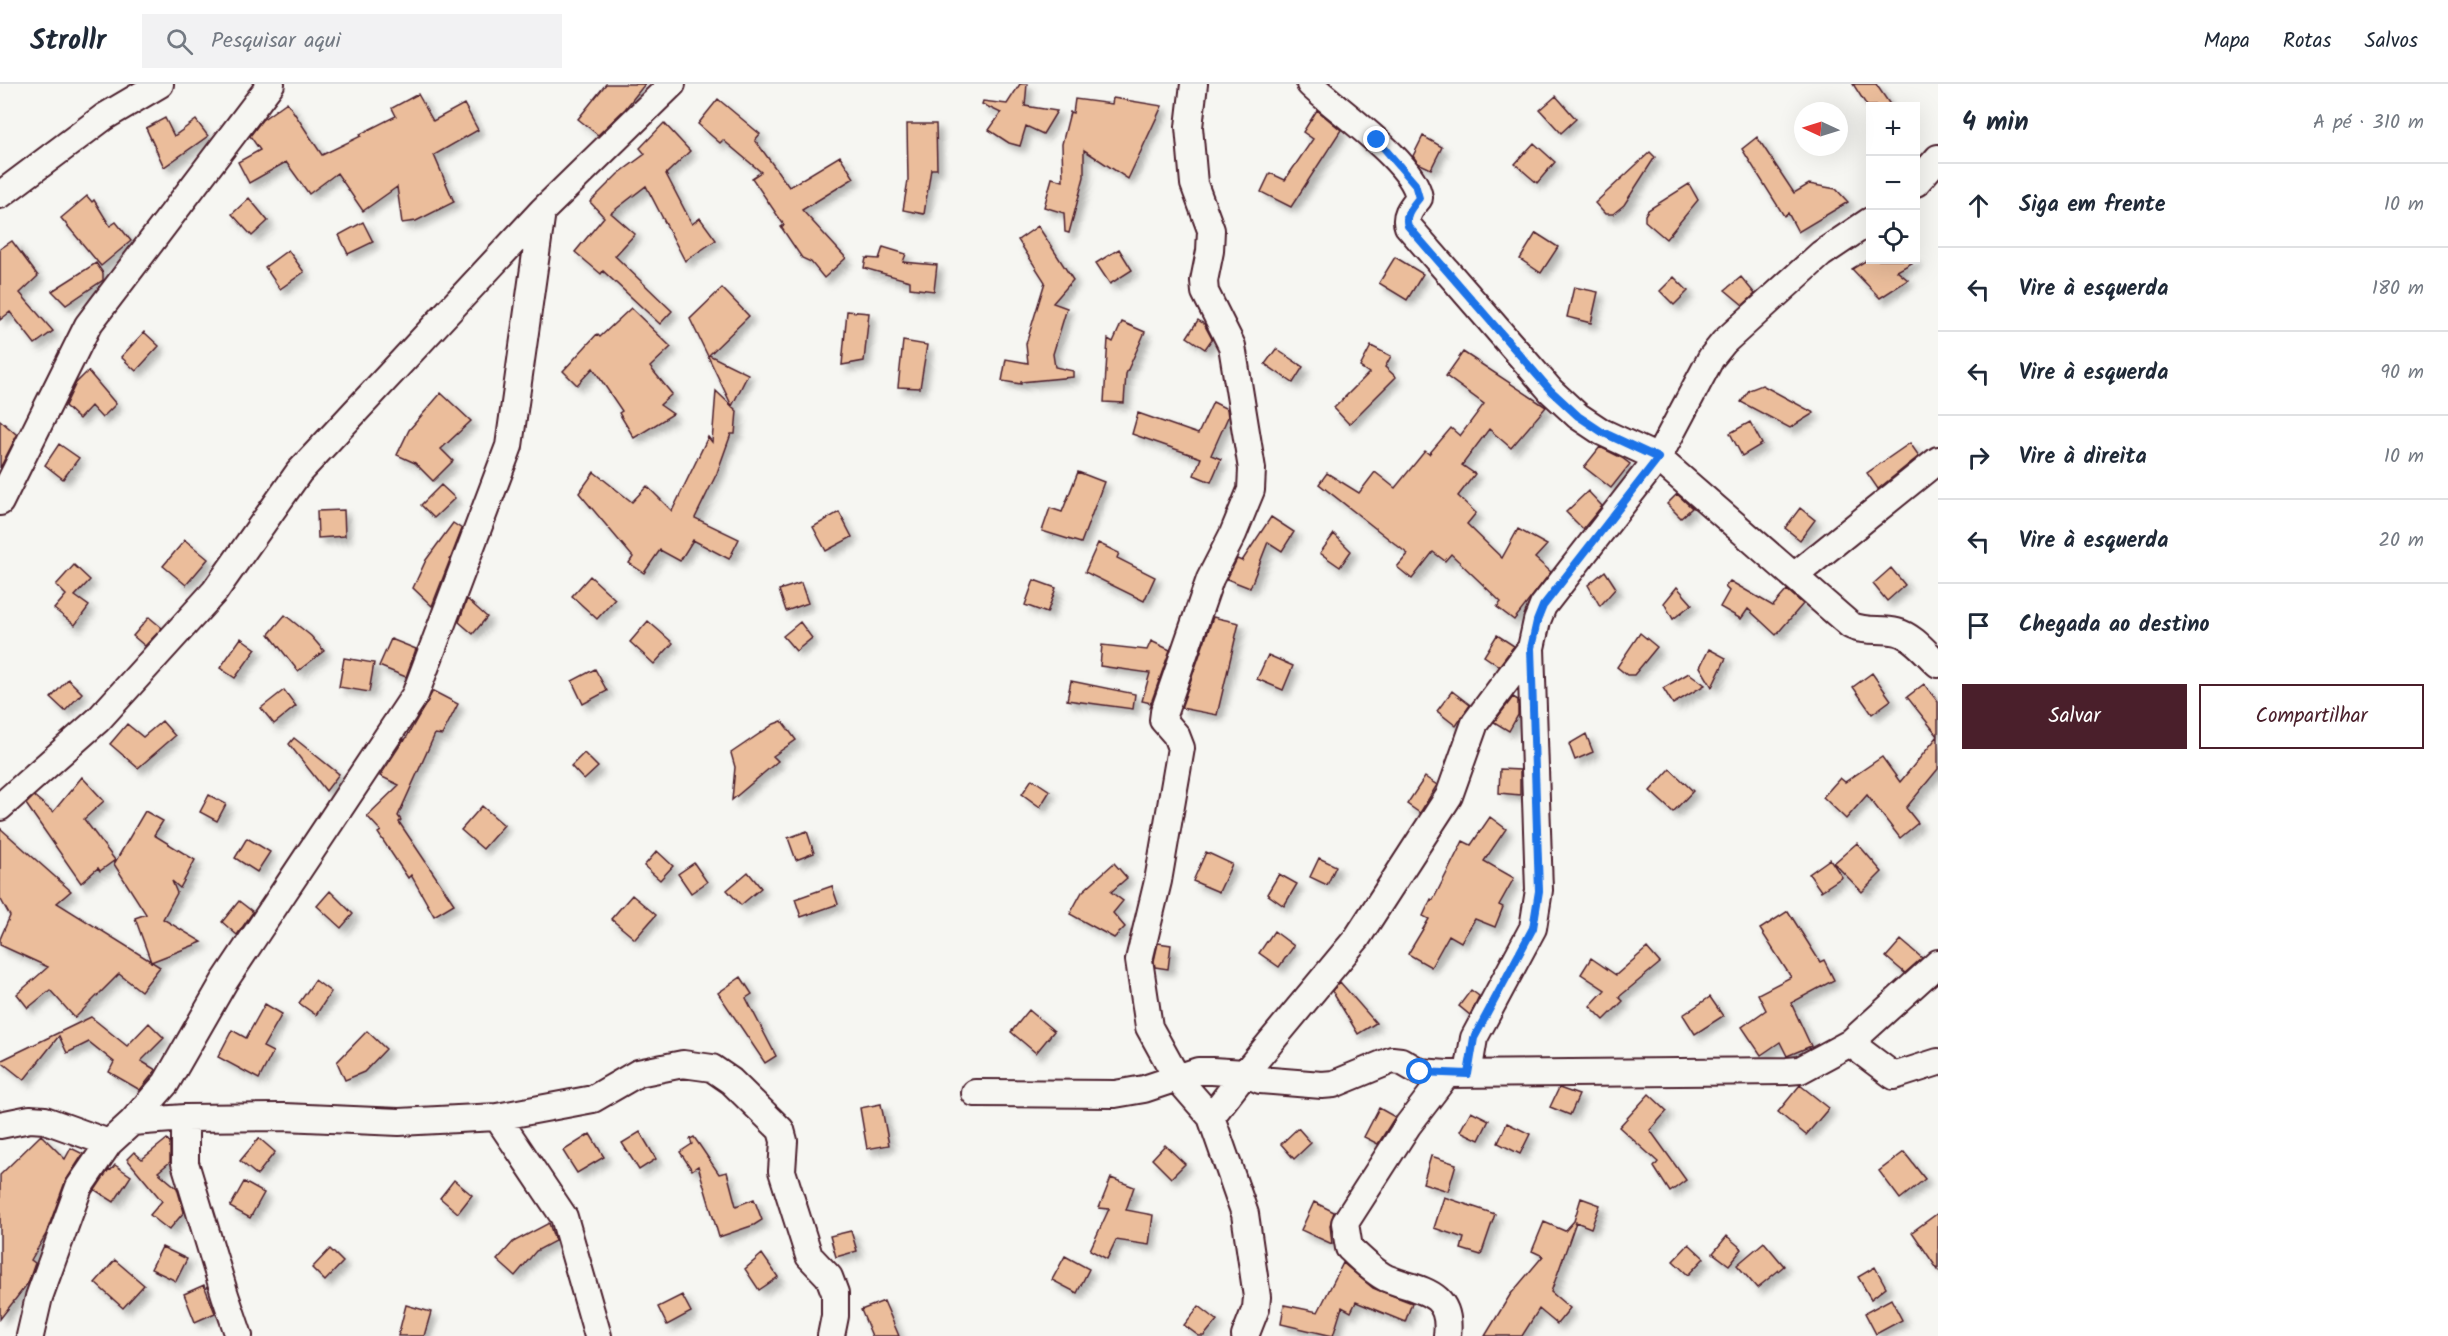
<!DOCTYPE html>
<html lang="pt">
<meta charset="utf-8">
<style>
body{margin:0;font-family:Kalam,sans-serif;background:#f2f2f3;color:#1f2937}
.controls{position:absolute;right:18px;top:18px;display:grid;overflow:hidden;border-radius:0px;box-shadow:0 6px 24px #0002}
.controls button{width:54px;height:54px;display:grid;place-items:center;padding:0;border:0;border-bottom:2px solid #e0e1e3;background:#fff;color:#1f2937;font:30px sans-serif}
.compass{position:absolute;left:1794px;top:18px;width:54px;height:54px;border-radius:50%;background:#fff;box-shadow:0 6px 24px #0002;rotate:274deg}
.stop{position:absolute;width:18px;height:18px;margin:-14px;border:4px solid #1a73e8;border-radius:50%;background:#fff}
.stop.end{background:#1a73e8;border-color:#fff;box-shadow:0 2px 6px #0008}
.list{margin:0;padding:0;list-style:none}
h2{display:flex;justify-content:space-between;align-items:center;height:78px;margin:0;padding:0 24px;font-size:26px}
h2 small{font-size:20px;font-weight:400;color:#747a83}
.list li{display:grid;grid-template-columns:39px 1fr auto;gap:18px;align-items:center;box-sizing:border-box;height:84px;padding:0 24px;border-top:2px solid #e0e1e3}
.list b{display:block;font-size:22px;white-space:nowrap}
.list em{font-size:20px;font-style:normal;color:#747a83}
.actions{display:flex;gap:12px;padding:18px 24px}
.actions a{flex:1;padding:14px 0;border:2px solid #4a1f2b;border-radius:0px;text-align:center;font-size:21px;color:#4a1f2b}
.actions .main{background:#4a1f2b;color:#fff}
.icon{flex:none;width:33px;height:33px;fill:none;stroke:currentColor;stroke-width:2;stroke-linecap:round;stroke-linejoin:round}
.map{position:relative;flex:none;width:1938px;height:1252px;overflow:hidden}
header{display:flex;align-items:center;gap:36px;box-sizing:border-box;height:84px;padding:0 30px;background:#fff;border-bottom:2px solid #e0e1e3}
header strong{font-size:28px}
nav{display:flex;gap:33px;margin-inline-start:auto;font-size:21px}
.search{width:420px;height:54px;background:#f2f2f3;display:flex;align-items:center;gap:15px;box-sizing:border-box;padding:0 21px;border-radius:0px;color:#747a83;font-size:22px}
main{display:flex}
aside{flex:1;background:#fff}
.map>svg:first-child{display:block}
.building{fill:#ebbd9b;stroke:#4a1f2b;stroke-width:1.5;filter:url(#shadow)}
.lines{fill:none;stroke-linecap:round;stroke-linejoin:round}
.minor-casing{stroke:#4a1f2b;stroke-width:30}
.minor{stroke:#f6f6f2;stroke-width:26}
.route{stroke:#1a73e8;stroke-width:8}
</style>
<header>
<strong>Strollr</strong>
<div class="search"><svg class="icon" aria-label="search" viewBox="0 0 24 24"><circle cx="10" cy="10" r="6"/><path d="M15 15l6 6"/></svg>Pesquisar aqui</div>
<nav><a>Mapa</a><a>Rotas</a><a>Salvos</a></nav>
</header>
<main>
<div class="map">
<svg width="1938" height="1252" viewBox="0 0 1938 1252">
<defs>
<filter id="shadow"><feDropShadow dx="5.5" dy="5.5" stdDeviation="3" flood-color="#0004"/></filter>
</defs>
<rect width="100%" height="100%" fill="#f6f6f2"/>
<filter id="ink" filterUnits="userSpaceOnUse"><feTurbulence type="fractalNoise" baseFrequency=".0167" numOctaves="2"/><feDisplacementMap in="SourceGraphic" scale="12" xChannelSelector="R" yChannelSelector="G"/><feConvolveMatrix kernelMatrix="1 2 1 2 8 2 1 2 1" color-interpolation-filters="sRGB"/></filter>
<g filter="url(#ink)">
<path class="building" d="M606,0H645L625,25L598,51L578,35Z
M1020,0H1027L1025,22L1057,27L1043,50L1026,42L1020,62L1009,59L989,46L1001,29L982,20L983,17L1007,20Z
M1853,0H1876L1891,22H1867Z
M418,10L433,37L464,20L478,46L434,71L454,118L416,137L402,139L397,103L363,127L337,89L309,110L286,78L249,99L238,78L260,66L250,52L262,36L287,18L322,71L361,52L360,50L396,32L392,24Z
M1556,12L1576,35L1561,49L1540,26Z
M1113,14L1162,22L1128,95L1084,66V93L1069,149L1065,148L1064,129L1044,123L1052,94L1063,97L1062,60L1070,28L1073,29L1075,15L1112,20Z
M718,15L760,50L755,56L789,103L840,72L854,94L802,126L846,174L824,194L811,178L802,174L781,143L784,141L752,94L761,88L723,56L720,59L698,40Z
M1317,26L1341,46L1291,123L1261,108L1270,89L1285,96L1313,55L1303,48Z
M165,34L174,52L196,36L208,52L164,83L146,44Z
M664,39L690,67L666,90L692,140L700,134L716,156L685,177L646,102L611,129L635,150L615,172L672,227L660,240L603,187L601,190L575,168L604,133L590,118L618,90L645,70L640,64Z
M907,40H936L937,85H931L924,130L903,126L908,96Z
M1423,52L1442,63L1431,85L1418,79L1413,72Z
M1757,53L1794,109L1809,100L1836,105L1848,118L1798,148L1788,129L1784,132L1742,65Z
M1534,59L1555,78L1537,99L1515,80Z
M1650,68L1655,73L1624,121L1613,130H1605L1595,119Z
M1689,100L1698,116L1666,155L1645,137V131L1648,126Z
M87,112L92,118L94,116L110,142L116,138L131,157L101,182L61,134Z
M249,114L268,137L252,152L232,130Z
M363,138L373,158L348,170L339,151Z
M1038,142L1073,196L1053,219L1067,224L1053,270L1055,283L1073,287V293L1021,298V300L1002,297L1006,275L1028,279L1026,260L1045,198L1018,156Z
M1536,149L1558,163L1541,189L1520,175Z
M12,157L38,192L20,209L53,247L35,260L10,228L0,236V165Z
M883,163L906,170L903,178L937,181L934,207L910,204V197L864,184L866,174L879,175Z
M1119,165L1132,186L1110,200L1096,179Z
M288,166L304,188L280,205L265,183Z
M1395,173L1423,190L1407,216L1379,199Z
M1867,176H1917L1897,187L1908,196L1880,214L1852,185Z
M96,179L103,189V196L66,221L52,207Z
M1674,193L1688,207L1674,221L1660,207Z
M1741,193L1755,210L1743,221L1725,206Z
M1574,203L1598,208L1591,239L1567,233Z
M722,204L749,232L709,271L748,290L732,322L690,235Z
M631,224L671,263L650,283L672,310L660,321L673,330L634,354L619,329L622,327L593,284L577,301L563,287L597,250L600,253Z
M847,227L869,229L864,277L842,281Z
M1198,236L1204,240L1212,255L1205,265L1187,253Z
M1122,238L1145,248L1126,290L1124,319L1104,318L1108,255L1113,258Z
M144,248L159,262L136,287L121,273Z
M903,257L927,261L920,304L898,303Z
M1371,262L1391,272L1385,283L1396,293L1349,340L1334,324L1369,289L1360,283Z
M1276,265L1303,283L1293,299L1265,280Z
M1463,268L1546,323L1511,364L1489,345L1462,381L1475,390L1458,412L1476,429L1467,440L1502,474L1518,445L1547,461L1535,474L1551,488L1514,536L1497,523L1501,518L1451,470L1445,477L1433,468L1412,495L1397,483L1408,470L1319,400L1327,389L1359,409L1375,388L1395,404L1425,367L1429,370L1451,344L1460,352L1484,320L1446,292Z
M88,287L116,320L102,334L91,322L79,335L65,322L76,299Z
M1762,301L1814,329L1790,344L1741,318L1749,306Z
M716,307L737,327L735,350H731L717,389L695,434L739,455L729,475L693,456L680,477L660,466L644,489L629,479L633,473L579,409L594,388L632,418L647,402L672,427L708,353L712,358Z
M441,309L471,337L441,365L453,377L433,397L415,379L397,371L409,346Z
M1213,318L1227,325L1228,333L1211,371L1221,375L1211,398L1194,391L1201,374L1132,350L1138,329L1198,350Z
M0,336L17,351L0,384Z
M1750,338L1762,360L1742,372L1730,349Z
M1910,359L1919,372L1878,405L1867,389Z
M59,360L79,374L63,395L45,381Z
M1600,363L1622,374L1630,380L1611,404L1584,383Z
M1078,388L1104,398L1081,459L1042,447L1050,424L1062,428Z
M441,401L455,414L434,434L421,421Z
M1588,407L1602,422L1583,445L1566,428Z
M1677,410L1692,424L1681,434L1667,420Z
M1800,424L1815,436L1800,456L1785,444Z
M344,426L345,452L318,454L317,427Z
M839,428L852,453L826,467L813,443Z
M1271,433L1294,448L1282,467L1268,458L1250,504L1227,495L1237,475L1242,477Z
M453,439L462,445L432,522L413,504L426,476Z
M1334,450L1351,467L1340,483L1320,469Z
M185,456L208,475L186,501L163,482Z
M1098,459L1119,469L1117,474L1155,493L1144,517L1085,488Z
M74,481L90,496L75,512L89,522L75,541L54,525L66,511L56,501Z
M1891,484L1905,501L1887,517L1873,500Z
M1605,487L1616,504L1600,522L1588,501Z
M590,492L615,515L597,535L572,512Z
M1034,496L1056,504L1047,529L1025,521Z
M1730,497L1773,522L1787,506L1803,520L1776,551L1748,525L1741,535L1720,523L1729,507L1725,503Z
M801,499L808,519L786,527L779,506Z
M1677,503L1692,520L1673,535L1664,519Z
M467,515L487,533L473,550L459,538Z
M285,531L311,552L324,567L298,587L269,550Z
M149,533L162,544L145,562L133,552Z
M1213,533L1239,539L1217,631L1181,624Z
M648,537L673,559L654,580L630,558Z
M800,538L812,554L796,567L783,552Z
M1640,549L1657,563L1634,591H1627L1617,583Z
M1497,551L1514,562L1499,582L1484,572Z
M241,554L256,565L235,594L220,584Z
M391,555L416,565L406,593L379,582Z
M1151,557L1170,566L1151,619L1142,617L1150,589L1100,582L1102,561L1147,566Z
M1709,565L1726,574L1712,603L1700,583Z
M1268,571L1293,582L1283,606L1257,595Z
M344,574L374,579L369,608L339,603Z
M595,585L607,607L583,620L572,597Z
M1689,589L1705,601L1673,620L1663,604Z
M1872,589L1891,616L1872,630L1853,603Z
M68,595L82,609L65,627L51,614Z
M1071,597L1135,610L1133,625L1067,616Z
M1924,600L1938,618V685L1906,724L1918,739L1900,754L1867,711L1846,735L1823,713L1840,694L1845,698L1882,673L1900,698L1938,652L1907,613Z
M284,606L296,622L274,640L261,624Z
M433,607L458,620L442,651L435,650L398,732L401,736L399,738L454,820L434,832L411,791L408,794L378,749L381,747L367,732L399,701L380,692L404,655L405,656Z
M1452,607L1470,621L1456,642L1437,627Z
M1513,613L1518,616V631L1509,647L1494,638Z
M162,637L175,652L138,684L110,660L127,640L143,653Z
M782,637L796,656L773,672L778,677L732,716L735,683L731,669L774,640Z
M1586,650L1593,668L1575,676L1569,660Z
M294,654L339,690L326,707L289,660Z
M584,669L598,683L584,696L571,682Z
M1500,685L1520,686V711L1499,709Z
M1670,685L1693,707L1673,728L1650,707Z
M82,693L104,717L84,735L115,776L100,787L98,784L81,799L26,720L34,712L53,728Z
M1425,693L1437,701L1420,729L1407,720Z
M1032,695L1050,707L1040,723L1022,710Z
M209,711L226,720L217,737L200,728Z
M482,722L504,741L483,765L461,746Z
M145,727L163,737L154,751L195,776L180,804L172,797L177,809L163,835L202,858L151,878L135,834L146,830L114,780Z
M1490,733L1506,745L1484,777L1514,794L1499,821L1503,823L1495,843L1475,835L1461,858L1449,851L1431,883L1408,870L1429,835L1423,832L1431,815L1433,816L1463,757L1471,761Z
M0,744L71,807L57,819L160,883L141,907L119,890L75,934L50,906L28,924L17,910L48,883L0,861V855L10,832L0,814Z
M807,747L814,769L796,776L788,754Z
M247,754L270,768L257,788L235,774Z
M1857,759L1882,788L1862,808L1834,779Z
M657,767L673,782L660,796L644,782Z
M1206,768L1232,780L1219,808L1193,797Z
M1319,774L1336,782L1327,801L1310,793Z
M1830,775L1842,793L1821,807L1809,790Z
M694,779L707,798L691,809L678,790Z
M1114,779L1127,794L1111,808L1123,817L1113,829L1125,843L1114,854L1070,830L1082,808Z
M748,788L761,804L741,821L727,806Z
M1279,790L1297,800L1284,822L1267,810Z
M832,802L838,820L801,833L795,815Z
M330,807L353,830L341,844L317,822Z
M632,811L656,831L635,855L611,835Z
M239,817L253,828L237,851L222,838Z
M1788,827L1820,878L1824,876L1834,896L1791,919L1811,962L1787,972L1780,958L1761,971L1742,943L1766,926L1758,910L1791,893L1760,845Z
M1274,847L1294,862L1279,883L1259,869Z
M1901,856L1922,874L1905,889L1886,873Z
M1158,859L1171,861L1168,885L1155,883L1154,877Z
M1647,864L1660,879L1619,913L1623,917L1604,936L1590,922L1605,906L1581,890L1591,874L1616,891Z
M741,893L752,910L746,914L776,972L765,979L718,909Z
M315,896L331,908L316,931L299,919Z
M1340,898L1376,939L1358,950L1332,907Z
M1471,906L1479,912L1470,931L1459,922Z
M1710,913L1723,932L1695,950L1683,931Z
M265,920L282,930L263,963L273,968L259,995L218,973L232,946L246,954Z
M1029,926L1054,947L1036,969L1011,948Z
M91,933L127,962L149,939L164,954L141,977L156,986L140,1006L109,988L114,978L89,958L67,969L59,952L24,996L0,977Z
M367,947L386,965L364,988L345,996L337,978Z
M1800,1001L1829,1024L1806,1051L1778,1028Z
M1559,1004L1579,1011L1570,1031L1550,1023Z
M1649,1010L1667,1027L1650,1046L1686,1096L1670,1108L1654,1083L1658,1078L1619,1043Z
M881,1020L889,1061L867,1065L860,1024Z
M1379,1024L1395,1033L1378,1060L1364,1053Z
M1471,1027L1489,1036L1479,1056L1460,1047Z
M1507,1039L1530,1050L1520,1070L1498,1059Z
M1298,1044L1311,1059L1294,1075L1281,1060Z
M640,1048L656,1075L639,1086L622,1059Z
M590,1050L604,1073L577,1089L563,1067Z
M41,1051L65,1075L71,1064L83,1070L65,1098L46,1150L31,1176L35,1179L28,1199L0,1235V1091Z
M694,1053L719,1090L727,1088L736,1122L754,1115L762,1136L754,1141L719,1153L698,1082L692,1086L680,1068L692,1060L690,1055Z
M259,1054L275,1068L257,1091L240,1077Z
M167,1055L170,1059V1078L158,1088L177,1104L184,1128L169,1146L150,1131L162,1117L127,1075L134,1068L142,1075Z
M1165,1061L1185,1080L1171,1094L1152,1075Z
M1904,1068L1925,1095L1900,1115L1879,1087Z
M1431,1072L1456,1080L1448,1107L1423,1099Z
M115,1081L131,1092L114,1118L95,1106L109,1085L111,1086Z
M1111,1094L1134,1103L1126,1126L1153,1131L1149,1161L1116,1156L1107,1175L1090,1166L1109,1125L1099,1124Z
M454,1096L472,1111L458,1129L440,1114Z
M244,1098L264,1109L250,1134L230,1123Z
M1444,1113L1495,1130L1481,1171L1461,1165L1464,1154L1434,1144Z
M1581,1114L1600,1121L1591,1144L1576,1138L1551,1208L1570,1224L1557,1240L1539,1225L1522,1252H1485L1510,1211L1543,1172L1532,1167L1544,1138L1565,1147L1574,1137Z
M1314,1118L1334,1128L1330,1141L1332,1160L1301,1146Z
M1938,1129V1186L1912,1148Z
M549,1139L555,1157L536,1167L515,1192L497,1176L513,1158Z
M851,1147L857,1167L836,1173L830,1152Z
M1727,1152L1742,1165L1729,1181L1713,1169Z
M1764,1158L1784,1182L1757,1204L1737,1181Z
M1689,1160L1704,1174L1688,1191L1673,1177Z
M162,1163L187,1175L176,1197L151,1185Z
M330,1165L343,1178L325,1197L312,1184Z
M762,1170L778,1193L759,1206L745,1185Z
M1065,1172L1089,1185L1077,1209L1052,1196Z
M115,1176L144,1201L123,1224L95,1199Z
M1343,1179L1373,1204L1412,1219L1405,1238L1356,1218L1351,1228L1342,1223L1333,1252L1281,1240L1284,1221L1318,1228Z
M1875,1183L1886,1203L1871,1215L1858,1193Z
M204,1201L215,1229L195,1238L184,1210Z
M682,1211L691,1228L667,1241L658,1223Z
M1891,1215L1902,1236L1876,1250L1865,1229Z
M884,1217L899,1252H872L861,1226Z
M406,1221L431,1228L424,1252H398Z
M1199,1222L1217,1236L1204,1252H1199L1184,1241Z"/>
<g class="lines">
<defs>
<path id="minor" d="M1194,0L1189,43L1194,100L1211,146L1210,167L1204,197L1205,208L1232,262L1252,385L1251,406L1233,450L1210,495L1164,628L1163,636L1176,651L1181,664L1158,797L1139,876L1149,943L1177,994L1211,1033L1245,1130L1257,1213L1256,1224L1245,1252
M1310,0C1336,26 1415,78 1419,114C1412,123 1404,131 1408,142L1551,307L1578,332L1602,348L1658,374L1850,541C1865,549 1881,544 1897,548C1913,552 1926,569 1938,580
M1916,99L1938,74
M0,111L104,33L160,0
M0,418L88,241L271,0
M1794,492L1938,376
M0,723L98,636L215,507L299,388L542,127
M1850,959L1938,879
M1447,990L1408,1041L1345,1139L1349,1164C1360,1174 1372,1187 1386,1194C1417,1207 1453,1205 1447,1252
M1468,990L1474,954L1533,844L1539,806L1531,564L1537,537L1543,522L1658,374L1711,274L1724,258L1821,170L1870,137
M975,1009L1115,1010L1144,1005L1198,987H1212L1245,989L1260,996L1322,1001L1334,1000L1392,976L1401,977L1420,988L1447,990L1787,987L1800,986L1850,959L1894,992L1938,978
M497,1033L564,1133L598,1252
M1211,1033L1245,989L1357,854L1449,712L1475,639L1531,564
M185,1034V1079L225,1211L239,1252
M132,1038L185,1034L284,1033L399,1038L497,1033L593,1015L638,989L683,980L712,984L731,997L781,1046L784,1057L782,1087L809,1172L829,1193L835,1209V1232L831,1252
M0,1041L30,1035L45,1036L109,1059
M30,1252L39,1213L79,1103L109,1059L132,1038L166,999L224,898L415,611L509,362L542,127L672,0"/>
</defs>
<use href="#minor" class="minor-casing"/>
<use href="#minor" class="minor"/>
</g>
</g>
<g class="lines" filter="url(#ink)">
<path class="route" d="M1377,56L1415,100L1419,114C1412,123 1404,131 1408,142L1551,307L1578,332L1602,348L1658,374L1543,522L1537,537L1531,564L1539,807L1533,844L1474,954L1468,990L1420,988"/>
</g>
</svg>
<div class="controls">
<button>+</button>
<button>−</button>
<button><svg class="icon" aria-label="locate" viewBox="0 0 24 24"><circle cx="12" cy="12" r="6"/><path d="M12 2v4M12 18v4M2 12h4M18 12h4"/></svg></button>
</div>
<svg class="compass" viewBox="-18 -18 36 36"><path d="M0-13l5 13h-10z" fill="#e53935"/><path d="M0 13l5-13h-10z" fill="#747a83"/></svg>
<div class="stop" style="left:1420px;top:988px"></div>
<div class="stop end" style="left:1377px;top:56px"></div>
</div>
<aside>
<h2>4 min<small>A pé · 310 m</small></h2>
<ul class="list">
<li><svg class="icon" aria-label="ahead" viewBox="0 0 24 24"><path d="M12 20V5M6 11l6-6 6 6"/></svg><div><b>Siga em frente</b></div><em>10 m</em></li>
<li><svg class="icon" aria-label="left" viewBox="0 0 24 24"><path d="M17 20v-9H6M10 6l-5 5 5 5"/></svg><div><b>Vire à esquerda</b></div><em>180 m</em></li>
<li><svg class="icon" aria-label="left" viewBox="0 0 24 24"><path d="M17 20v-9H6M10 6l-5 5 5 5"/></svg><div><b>Vire à esquerda</b></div><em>90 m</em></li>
<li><svg class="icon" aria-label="right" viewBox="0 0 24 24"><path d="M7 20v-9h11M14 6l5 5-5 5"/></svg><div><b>Vire à direita</b></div><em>10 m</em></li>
<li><svg class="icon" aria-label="left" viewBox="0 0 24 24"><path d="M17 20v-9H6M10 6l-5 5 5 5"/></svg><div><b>Vire à esquerda</b></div><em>20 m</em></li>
<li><svg class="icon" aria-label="arrive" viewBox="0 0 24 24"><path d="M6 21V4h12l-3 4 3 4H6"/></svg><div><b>Chegada ao destino</b></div></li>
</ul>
<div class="actions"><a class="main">Salvar</a><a>Compartilhar</a></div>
</aside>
</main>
